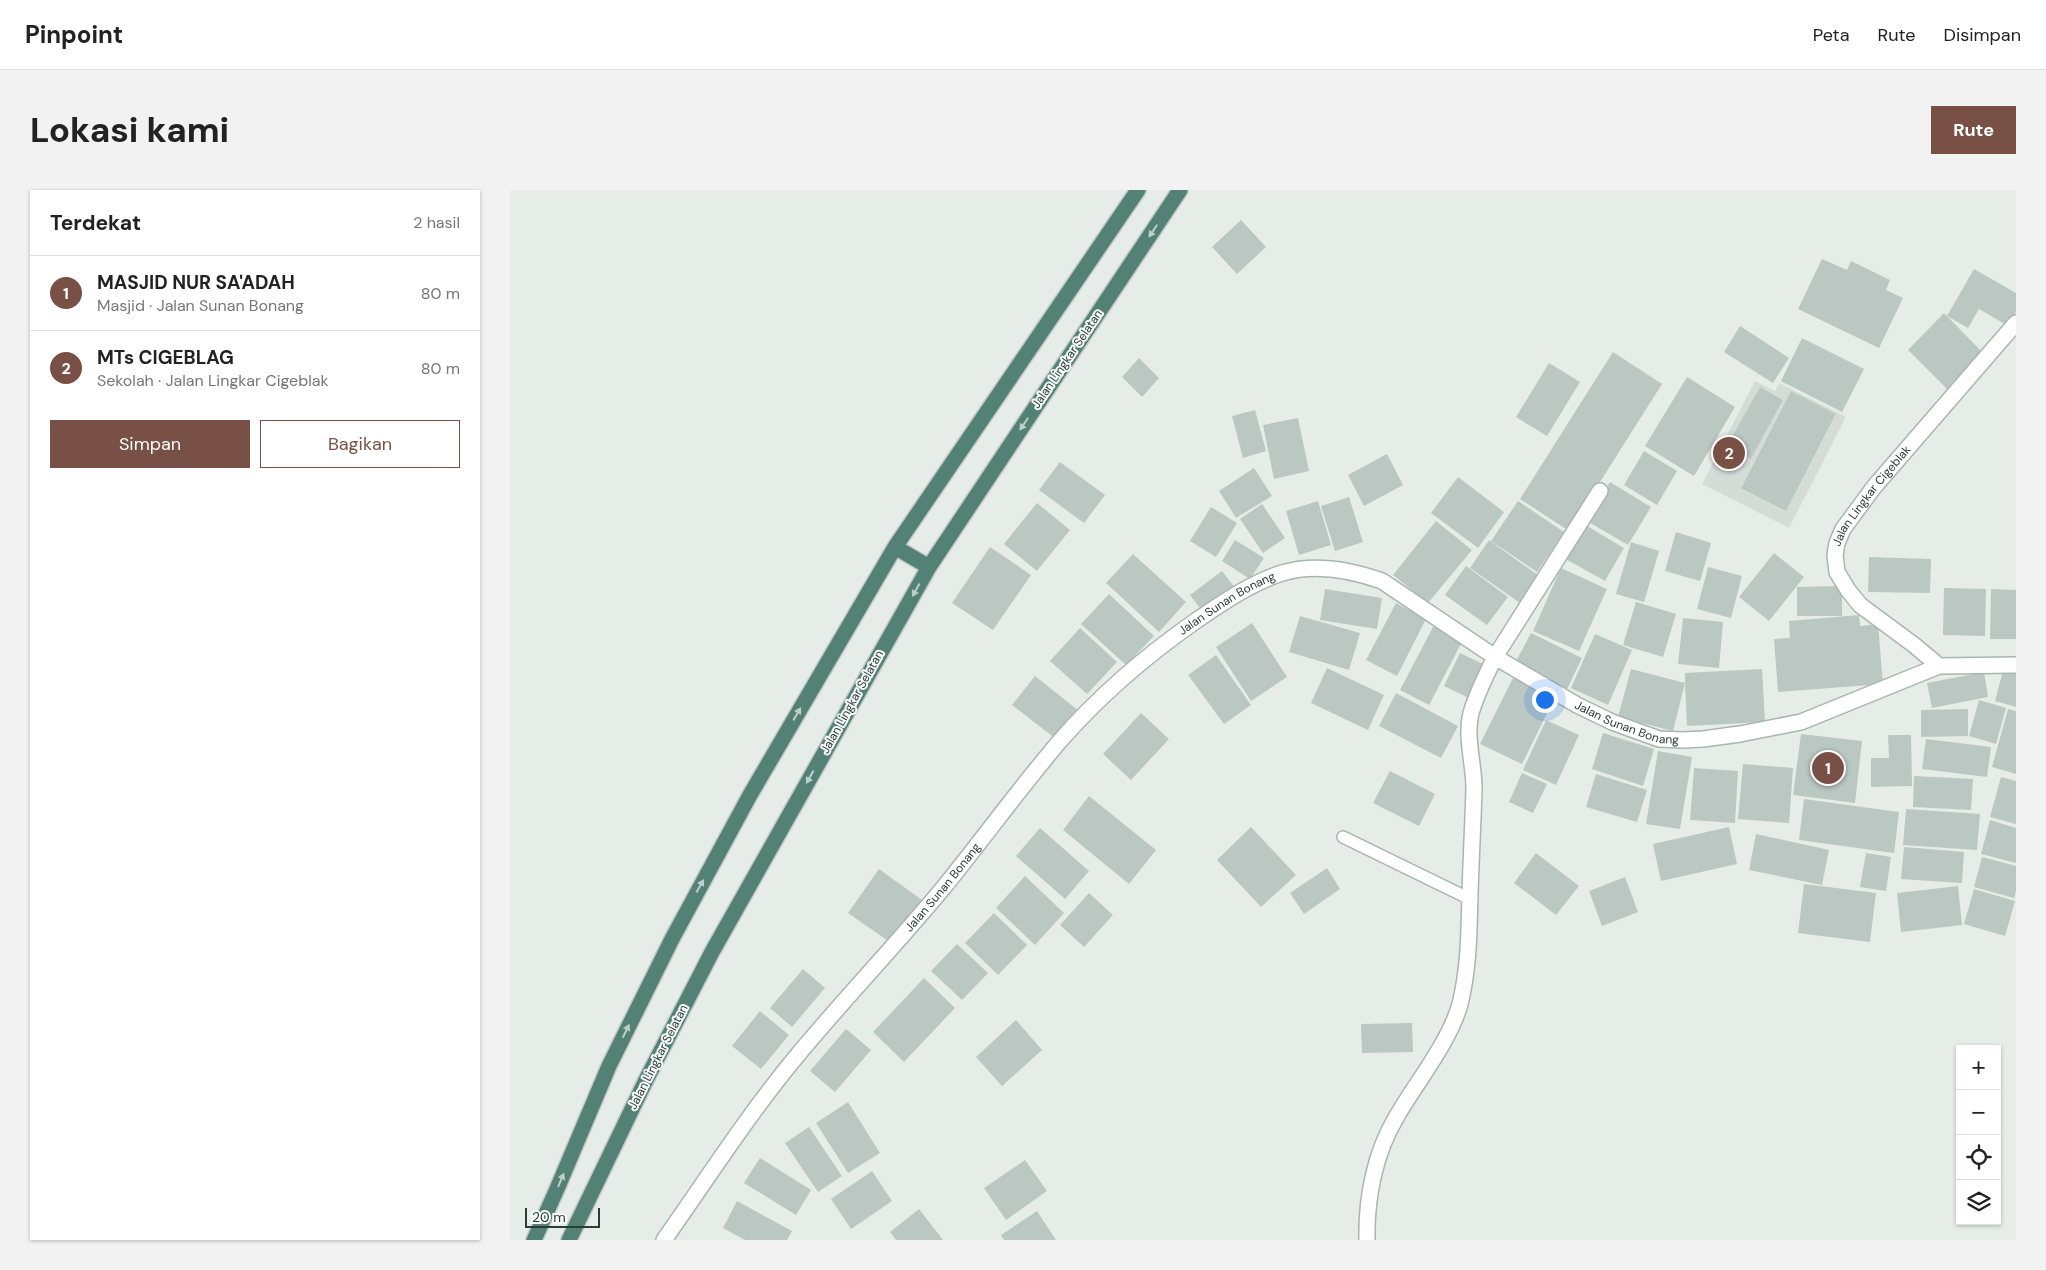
<!DOCTYPE html>
<html lang="id">
<meta charset="utf-8">
<style>
body{margin:0;font-family:"DM Sans",sans-serif;background:#f2f2f2;color:#222}
.controls{position:absolute;right:15px;bottom:15px;display:grid;overflow:hidden;border-radius:0px;box-shadow:0 1px 4px #0004}
.controls button{width:45px;height:45px;display:grid;place-items:center;padding:0;border:0;border-bottom:1px solid #e0e0e0;background:#fff;color:#222;font:25px sans-serif}
.scale{position:absolute;left:15px;bottom:12px;width:75px;box-sizing:border-box;padding-left:5px;border:2px solid #273d36;border-top:0;font-size:14px;line-height:18px;white-space:nowrap;color:#273d36;-webkit-text-stroke:4px #f6f9f8;paint-order:stroke}
.you{position:absolute;left:1034px;top:509px;width:18px;height:18px;margin:-12px;border:4px solid #fff;border-radius:50%;background:#1a73e8;box-shadow:0 0 0 8px #1a73e833}
.badge{display:grid;place-items:center;width:32px;height:32px;border-radius:50%;background:#785045;color:#fff;font-size:16px;font-weight:700}
.pin{position:absolute;translate:-50% -50%;border:2px solid #fff;box-shadow:0 1px 5px #0006}
.list{margin:0;padding:0;list-style:none}
h2{display:flex;justify-content:space-between;align-items:center;height:65px;margin:0;padding:0 20px;font-size:21px}
h2 small{font-size:16px;font-weight:400;color:#767676}
.list li{display:grid;grid-template-columns:32px 1fr auto;gap:15px;align-items:center;box-sizing:border-box;height:75px;padding:0 20px;border-top:1px solid #e0e0e0}
.list b{display:block;font-size:19px;white-space:nowrap}
.list p{margin:0;font-size:16px;white-space:nowrap;color:#767676}
.list em{font-size:16px;font-style:normal;color:#767676}
.actions{display:flex;gap:10px;padding:15px 20px}
.actions a{flex:1;padding:11px 0;border:1px solid #785045;border-radius:0px;text-align:center;font-size:18px;color:#785045}
.actions .main{background:#785045;color:#fff}
.icon{flex:none;width:28px;height:28px;fill:none;stroke:currentColor;stroke-width:2;stroke-linecap:round;stroke-linejoin:round}
.map{position:relative;flex:none;width:1506px;height:1050px;overflow:hidden;border-radius:0px}
header{display:flex;align-items:center;gap:30px;box-sizing:border-box;height:70px;padding:0 25px;background:#fff;border-bottom:1px solid #e0e0e0}
header strong{font-size:24px}
nav{display:flex;gap:28px;margin-inline-start:auto;font-size:18px}
.intro{display:flex;align-items:center;justify-content:space-between;box-sizing:border-box;height:120px;padding:0 30px}
h1{margin:0;font-size:35px}
.button{padding:12px 22px;border-radius:0px;background:#785045;color:#fff;font-size:18px;font-weight:700}
main{display:flex;gap:30px;padding:0 30px}
aside{flex:1;background:#fff;border-radius:0px;box-shadow:0 1px 4px #0004}
.map>svg:first-child{display:block}
.built{fill:#d4dcd8;fill-rule:evenodd}
.building{fill:#bbc7c2}
.lines{fill:none;stroke-linecap:round;stroke-linejoin:round}
.service-casing{stroke:#a9b5b0;stroke-width:14}
.minor-casing{stroke:#a9b5b0;stroke-width:18}
.tertiary-casing{stroke:#a9b5b0;stroke-width:18}
.trunk-casing{stroke:#c3c9c7;stroke-width:18}
.service{stroke:#fff;stroke-width:11}
.minor{stroke:#fff;stroke-width:15}
.tertiary{stroke:#fff;stroke-width:15}
.trunk{stroke:#538176;stroke-width:15}
.oneway{fill:#bdcfca}
.labels{text-anchor:middle;dominant-baseline:central;stroke-width:4;stroke-linejoin:round;paint-order:stroke}
.street-label{font-size:12px;fill:#273d36;stroke:#f6f9f8}
</style>
<header>
<strong>Pinpoint</strong>
<nav><a>Peta</a><a>Rute</a><a>Disimpan</a></nav>
</header>
<div class="intro"><h1>Lokasi kami</h1><a class="button">Rute</a></div>
<main>
<aside>
<h2>Terdekat<small>2 hasil</small></h2>
<ul class="list">
<li><span class="badge">1</span><div><b>MASJID NUR SA'ADAH</b><p>Masjid · Jalan Sunan Bonang</p></div><em>80 m</em></li>
<li><span class="badge">2</span><div><b>MTs CIGEBLAG</b><p>Sekolah · Jalan Lingkar Cigeblak</p></div><em>80 m</em></li>
</ul>
<div class="actions"><a class="main">Simpan</a><a>Bagikan</a></div>
</aside>
<div class="map">
<svg width="1506" height="1050" viewBox="0 0 1506 1050">
<rect width="100%" height="100%" fill="#e6ede9"/>
<path class="built" d="M1245,191L1265,201L1269,193L1336,227L1279,338L1192,294ZM1250,197L1273,210L1241,269L1218,256ZM1281,201L1326,225L1276,321L1231,297Z"/>
<path class="building" d="M731,30L756,57L727,84L702,57Z
M1312,69L1337,80L1341,71L1380,90L1376,100L1393,108L1369,158L1288,119Z
M1464,79L1506,103V122L1498,136L1469,119L1458,138L1437,126Z
M1434,123L1473,163L1438,200L1398,160Z
M1230,136L1279,168L1263,193L1214,162Z
M1292,148L1354,179L1332,222L1271,191Z
M1103,162L1152,194L1059,341L1010,309Z
M629,168L649,188L632,207L612,187Z
M1039,173L1070,192L1037,246L1006,227Z
M1177,187L1225,217L1184,286L1135,256Z
M1250,197L1273,210L1241,269L1217,256Z
M1281,201L1326,224L1276,321L1231,298Z
M745,220L756,261L733,268L722,226Z
M788,228L799,281L764,289L753,235Z
M1134,261L1167,281L1147,315L1114,295Z
M877,264L893,295L854,316L838,285Z
M550,272L595,305L574,333L529,300Z
M744,278L762,306L726,328L709,301Z
M948,287L994,322L968,358L921,323Z
M1100,292L1141,317L1118,355L1077,331Z
M839,307L853,352L825,361L811,316Z
M808,311L821,355L789,365L776,321Z
M1008,311L1054,342L1027,382L981,351Z
M527,313L560,340L527,381L494,354Z
M752,314L775,348L753,363L730,329Z
M701,317L727,333L706,367L680,351Z
M926,331L962,360L918,413L883,385Z
M1072,333L1114,358L1095,391L1052,367Z
M1166,342L1201,353L1190,391L1155,381Z
M725,350L754,368L740,389L712,371Z
M979,350L1029,386L1010,413L960,378Z
M1121,352L1149,361L1134,412L1106,404Z
M480,357L521,385L483,440L442,413Z
M1264,363L1294,387L1259,431L1229,407Z
M623,364L676,412L649,442L596,393Z
M1359,367L1421,369L1420,403L1358,402Z
M956,376L998,407L977,435L935,405Z
M1198,377L1232,386L1221,428L1187,419Z
M1051,378L1097,399L1069,461L1023,441Z
M712,381L725,398L693,422L680,405Z
M1332,396V426H1287V397Z
M1434,398L1476,399L1475,446L1433,445Z
M815,399L872,408L867,439L810,430Z
M1481,399L1506,400V449H1480Z
M599,404L644,446L616,475L571,434Z
M1126,412L1166,424L1153,467L1113,455Z
M886,413L916,429L887,486L856,470Z
M1349,425L1350,436L1368,434L1373,494L1268,502L1264,449L1280,448L1279,431Z
M790,426L850,443L839,480L779,462Z
M1173,428L1213,432L1209,478L1168,474Z
M742,433L777,487L741,511L706,457Z
M924,435L953,450L919,515L890,500Z
M570,438L607,472L577,504L540,471Z
M1021,443L1072,468L1057,499L1005,473Z
M1085,444L1122,460L1098,515L1061,498Z
M950,463L975,475L959,508L934,496Z
M706,465L741,515L714,534L678,485Z
M1494,477L1506,480V517L1485,511Z
M817,478L874,505L858,540L801,513Z
M1121,479L1175,493V483L1252,479L1255,532L1177,536L1175,493L1163,541L1108,527Z
M1474,482L1478,507L1422,518L1417,493Z
M525,486L569,521L546,549L502,515Z
M1003,488L1044,509L1012,574L970,554Z
M886,503L948,536L931,568L869,536Z
M1469,510L1496,518L1486,554L1459,546Z
M1458,519V546L1411,547V520Z
M1498,519L1506,521V584L1482,577Z
M631,523L659,549L621,590L593,564Z
M1036,530L1069,545L1046,595L1013,580Z
M1093,543L1144,559L1133,596L1082,579Z
M1291,544L1352,551L1345,613L1283,605Z
M1378,545H1401L1402,596L1361,597V568H1379Z
M1416,549L1481,557L1477,587L1412,579Z
M1148,561L1182,567L1170,639L1136,634Z
M1233,574L1283,578L1279,633L1228,629Z
M1184,578L1228,581L1225,633L1180,630Z
M880,581L925,604L909,636L863,613Z
M1012,583L1037,594L1023,623L999,612Z
M1086,584L1137,600L1127,632L1076,617Z
M1404,586L1463,589L1461,620L1403,617Z
M1491,587L1506,591V634L1480,627Z
M579,606L646,660L619,694L553,640Z
M1294,609L1389,622L1384,663L1289,650Z
M1396,619L1470,624L1467,660L1393,655Z
M1480,630L1506,638V673L1471,664Z
M741,637L786,685L751,717L707,670Z
M1219,637L1227,674L1151,691L1143,654Z
M530,638L579,681L555,709L506,666Z
M1246,644L1319,660L1312,695L1239,680Z
M1394,657L1454,662L1452,693L1391,689Z
M1026,663L1069,696L1046,725L1004,693Z
M1356,663L1381,667L1376,701L1350,697Z
M1472,667L1506,676V701L1504,708L1464,697Z
M817,678L830,699L794,724L780,703Z
M369,679L412,710L381,753L338,723Z
M515,686L554,723L525,755L486,718Z
M1115,687L1128,722L1092,736L1079,701Z
M1294,694L1366,703L1360,752L1288,743Z
M1448,696L1452,735L1391,742L1387,703Z
M1464,699L1505,711L1495,746L1454,734Z
M579,703L603,725L574,757L550,735Z
M484,723L517,755L488,785L455,753Z
M447,754L478,783L452,810L421,781Z
M293,779L315,798L282,837L260,818Z
M414,788L445,818L394,872L363,842Z
M250,821L279,845L251,879L222,856Z
M506,830L532,860L492,896L466,867Z
M902,833L903,862L852,863L851,834Z
M336,839L361,860L325,902L300,881Z
M338,912L370,963L338,983L306,933Z
M299,937L332,986L308,1002L275,953Z
M250,968L301,1000L286,1025L234,993Z
M515,970L537,1001L496,1030L474,998Z
M362,981L382,1011L341,1039L321,1009Z
M227,1011L282,1041L277,1050H235L213,1038Z
M409,1019L433,1050H386L380,1042Z
M527,1021L546,1050H494L491,1045Z"/>
<g class="lines">
<defs>
<path id="service" d="M833,647L960,709"/>
<g id="minor">
<path id="s1" d="M1429,476L1404,455L1350,415L1338,400L1327,382L1325,365L1327,353L1333,339L1364,297L1506,133"/>
<path d="M857,1050C856,1008 865,962 887,926C906,893 940,851 950,814C959,778 959,741 960,704C961,669 963,634 964,598C964,574 955,547 961,523C967,503 976,485 985,467L1090,301"/>
</g>
<g id="tertiary">
<path id="s2" d="M154,1050C197,989 238,925 286,867C334,809 386,755 434,697C473,649 509,599 549,552C589,506 637,465 687,430C714,412 741,393 772,383C805,373 841,380 872,391L985,467L1067,515L1102,532L1149,549L1173,550L1193,549L1230,544L1291,532L1429,476L1506,475"/>
</g>
<path id="trunk" d="M385,357L419,377
M24,1050L47,999L99,876L162,749L240,605L385,357L628,0
M59,1050L136,890L202,762L419,377L670,0"/>
</defs>
<use href="#service" class="service-casing"/>
<use href="#minor" class="minor-casing"/>
<use href="#tertiary" class="tertiary-casing"/>
<use href="#trunk" class="trunk-casing"/>
<use href="#service" class="service"/>
<use href="#minor" class="minor"/>
<use href="#tertiary" class="tertiary"/>
<use href="#trunk" class="trunk"/>
</g>
<defs><path id="oneway-solid" d="M-6-.8H1V-3.2L6.5 0L1 3.2V.8H-6Z" transform="scale(1.25)"/></defs>
<g class="oneway">
<use href="#oneway-solid" transform="translate(643 41) rotate(124)"/>
<use href="#oneway-solid" transform="translate(514 234) rotate(124)"/>
<use href="#oneway-solid" transform="translate(406 400) rotate(119)"/>
<use href="#oneway-solid" transform="translate(287 524) rotate(-60)"/>
<use href="#oneway-solid" transform="translate(300 587) rotate(119)"/>
<use href="#oneway-solid" transform="translate(190 696) rotate(-61)"/>
<use href="#oneway-solid" transform="translate(116 841) rotate(-64)"/>
<use href="#oneway-solid" transform="translate(51 990) rotate(-67)"/>
</g>
<g class="labels">
<g class="street-label">
<text transform="translate(557 169) rotate(-56)">Jalan Lingkar Selatan</text>
<text stroke="none"><textPath href="#s1" startOffset="228">Jalan Lingkar Cigeblak</textPath></text>
<text stroke="none"><textPath href="#s2" startOffset="855">Jalan Sunan Bonang</textPath></text>
<text transform="translate(342 512) rotate(-61)">Jalan Lingkar Selatan</text>
<text stroke="none"><textPath href="#s2" startOffset="1305">Jalan Sunan Bonang</textPath></text>
<text stroke="none"><textPath href="#s2" startOffset="450">Jalan Sunan Bonang</textPath></text>
<text transform="translate(148 867) rotate(-63)">Jalan Lingkar Selatan</text>
</g>
</g>
</svg>
<div class="controls">
<button>+</button>
<button>−</button>
<button><svg class="icon" aria-label="locate" viewBox="0 0 24 24"><circle cx="12" cy="12" r="6"/><path d="M12 2v4M12 18v4M2 12h4M18 12h4"/></svg></button>
<button><svg class="icon" aria-label="layers" viewBox="0 0 24 24"><path d="M12 4l9 5-9 5-9-5zM3 14l9 5 9-5"/></svg></button>
</div>
<div class="scale">20 m</div>
<div class="you"></div>
<div class="pin badge" style="left:1318px;top:578px">1</div>
<div class="pin badge" style="left:1219px;top:263px">2</div>
</div>
</main>
